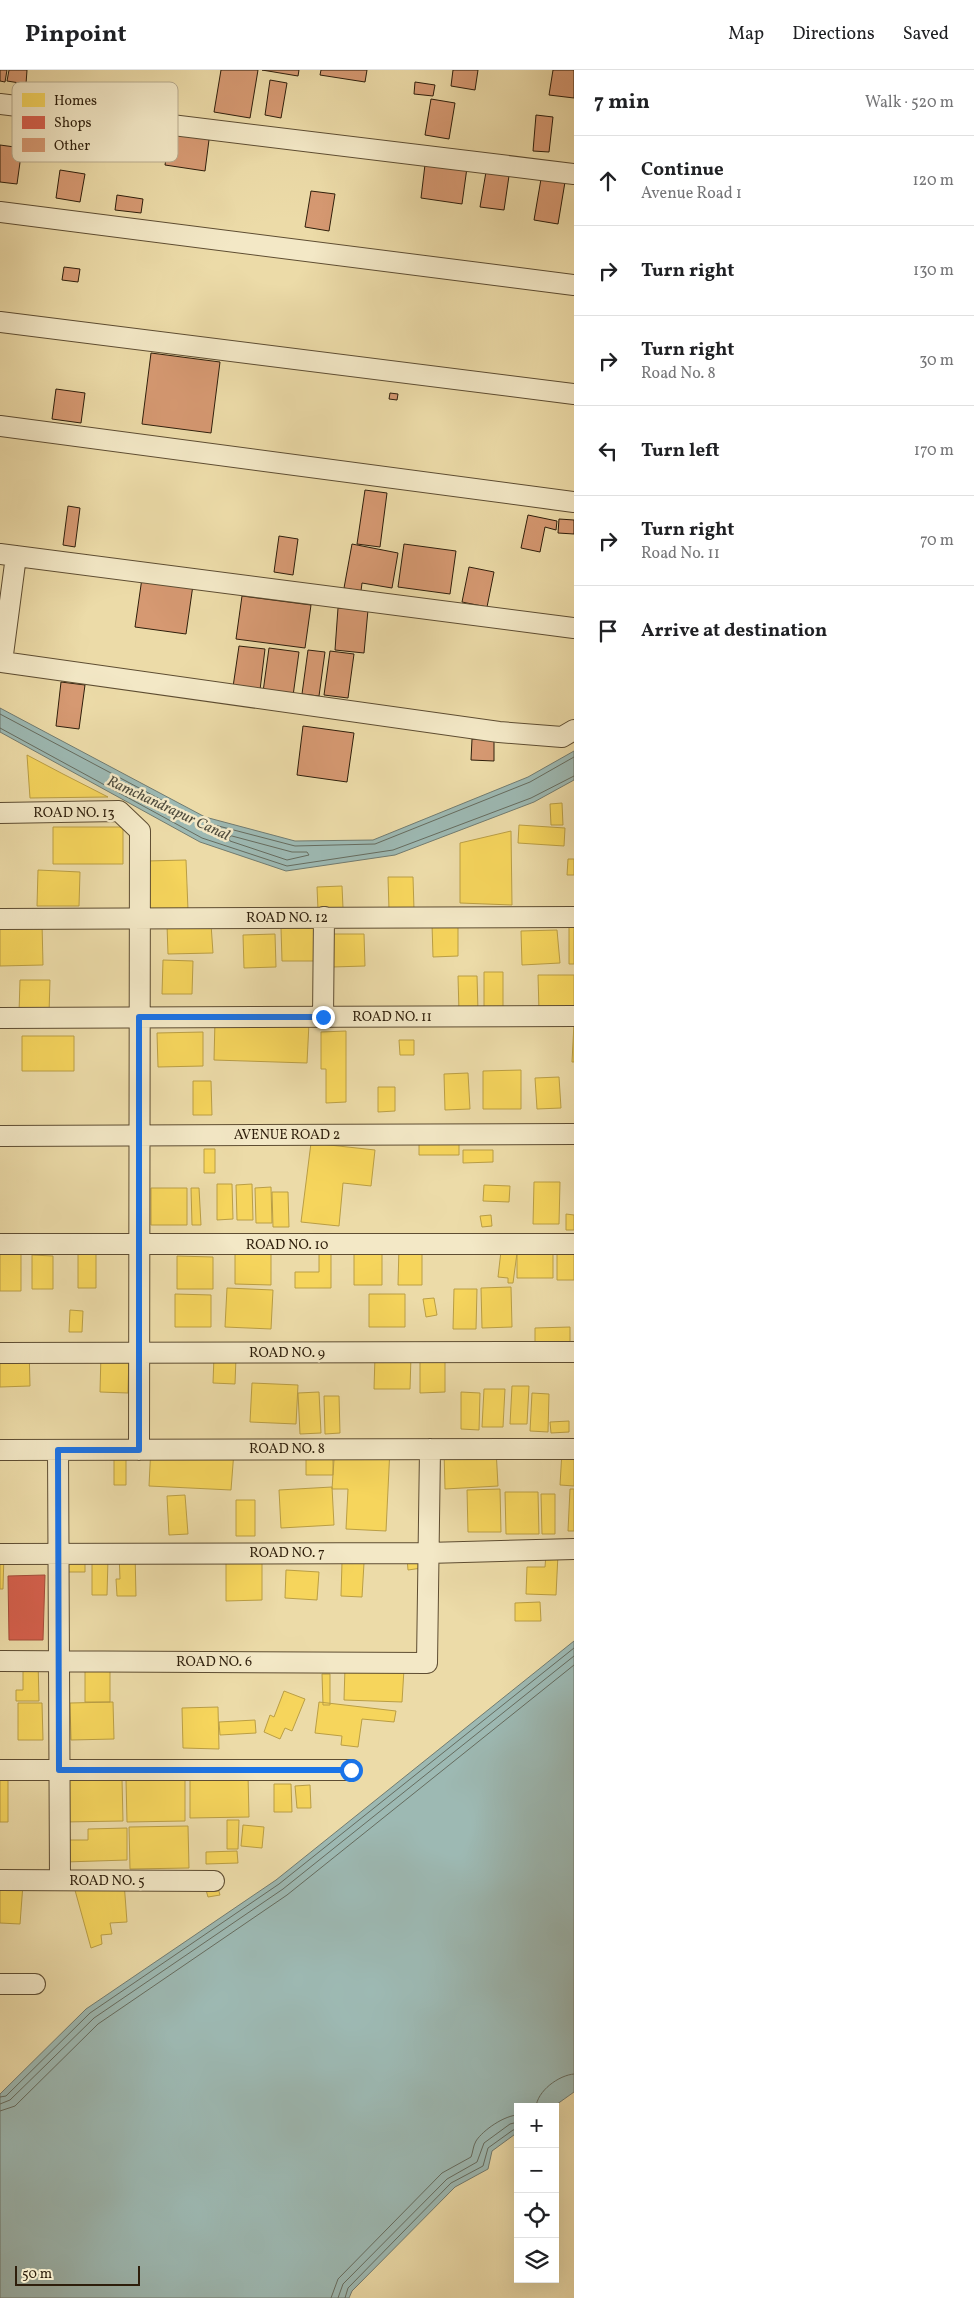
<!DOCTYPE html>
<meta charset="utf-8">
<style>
body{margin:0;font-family:Vollkorn,serif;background:#f2f2f2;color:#202124}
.controls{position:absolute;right:15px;bottom:15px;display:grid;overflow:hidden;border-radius:0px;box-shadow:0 5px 20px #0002}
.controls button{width:45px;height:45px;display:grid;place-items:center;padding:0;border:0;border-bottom:1px solid #e0e0e0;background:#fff;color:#202124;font:25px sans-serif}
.scale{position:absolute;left:15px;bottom:12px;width:125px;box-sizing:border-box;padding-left:5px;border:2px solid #2e1e0b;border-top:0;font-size:14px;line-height:18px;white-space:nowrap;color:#2e1e0b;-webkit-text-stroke:4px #f3e8c6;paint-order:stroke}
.stop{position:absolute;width:15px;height:15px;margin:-11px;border:4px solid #1a73e8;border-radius:50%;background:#fff}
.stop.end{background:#1a73e8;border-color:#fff;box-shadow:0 1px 5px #0008}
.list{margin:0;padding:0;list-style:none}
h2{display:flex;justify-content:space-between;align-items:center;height:65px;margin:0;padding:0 20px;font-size:21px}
h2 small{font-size:16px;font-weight:400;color:#757577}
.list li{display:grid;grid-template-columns:32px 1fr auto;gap:15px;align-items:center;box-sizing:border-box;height:90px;padding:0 20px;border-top:1px solid #e0e0e0}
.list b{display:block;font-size:19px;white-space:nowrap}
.list p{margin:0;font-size:16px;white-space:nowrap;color:#757577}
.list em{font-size:16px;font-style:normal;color:#757577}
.icon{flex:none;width:28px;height:28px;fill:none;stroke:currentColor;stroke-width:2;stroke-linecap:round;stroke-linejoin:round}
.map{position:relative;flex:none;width:574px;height:2228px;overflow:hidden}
header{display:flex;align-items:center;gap:30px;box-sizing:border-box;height:70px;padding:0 25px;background:#fff;border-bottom:1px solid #e0e0e0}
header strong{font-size:24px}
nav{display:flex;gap:28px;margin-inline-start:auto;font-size:18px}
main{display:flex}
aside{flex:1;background:#fff}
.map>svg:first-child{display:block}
.water{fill:#9db9b3;stroke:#717b70}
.homes{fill:#f6d55c;stroke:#ba9e44}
.shops{fill:#d6604d;stroke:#a44c39}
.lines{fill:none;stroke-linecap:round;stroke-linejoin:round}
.shore{stroke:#666c5f;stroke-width:1}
.building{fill:#d69972;stroke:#2e1e0b}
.minor-casing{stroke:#5e4d32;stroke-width:22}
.minor{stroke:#f3e8c6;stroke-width:20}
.route{stroke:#1a73e8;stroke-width:6}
.labels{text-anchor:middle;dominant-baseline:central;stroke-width:5;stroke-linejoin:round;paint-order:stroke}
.street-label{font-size:14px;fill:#2e1e0b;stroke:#f3e8c6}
.water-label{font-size:15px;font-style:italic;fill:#4f4c3d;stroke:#f3e8c6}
.key{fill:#f3e8c6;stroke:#b8ab8e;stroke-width:1}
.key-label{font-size:14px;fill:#2e1e0b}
</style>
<header>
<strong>Pinpoint</strong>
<nav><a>Map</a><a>Directions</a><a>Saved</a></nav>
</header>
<main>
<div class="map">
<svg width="574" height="2228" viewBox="0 0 574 2228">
<rect width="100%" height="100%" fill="#ecdba8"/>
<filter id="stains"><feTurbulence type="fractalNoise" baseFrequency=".004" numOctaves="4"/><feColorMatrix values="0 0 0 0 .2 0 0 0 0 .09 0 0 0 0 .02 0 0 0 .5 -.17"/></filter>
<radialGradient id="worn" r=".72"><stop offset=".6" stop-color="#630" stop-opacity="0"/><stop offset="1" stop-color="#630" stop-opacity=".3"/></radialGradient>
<path class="water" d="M0,638L205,747L295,771L373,770L528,707L574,681V710L534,732L395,785L286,801L200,772L0,662Z
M574,1571V2022L553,2037H518V2062L492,2081L488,2099L455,2117L352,2221L349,2228H0V2024L86,1939L276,1810Z"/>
<path class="homes" d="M27,685L63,704L108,727L30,728Z
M562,733L563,755H551L550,734Z
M519,755L565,758L564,776L518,773Z
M53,757H123V794H53Z
M511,761L512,835L460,833V773Z
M568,789H574V805H567Z
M186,790L188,840L149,841L147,791Z
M38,800L80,802L79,836H37Z
M388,807H413L414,840H389Z
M342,816L343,838L318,840L317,817Z
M42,853L43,895L0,896V854Z
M211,854L213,883L168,884L167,855Z
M432,854H458V886L433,887Z
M569,857H574V894H569Z
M281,858H317L318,891H282Z
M557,860L560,893L522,895L521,861Z
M275,864L276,897L244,898L243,865Z
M332,864H364L365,896L332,897Z
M163,890L193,891L192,924H162Z
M484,902H503V937L484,938Z
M538,905H574V940L539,941Z
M458,906H477L478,941L459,942Z
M20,910H50L49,944L19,943Z
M215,950L309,953L307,993L214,990Z
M574,953V992H572Z
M346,961V1032L326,1033V999H321V962Z
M203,962V996L158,997L157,963Z
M22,966H74V1001H22Z
M399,970H414V985H400Z
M521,1000V1039H483V1001Z
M468,1003L470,1039L445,1040L444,1004Z
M559,1007L561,1038L537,1039L535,1008Z
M193,1011H211L212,1045H193Z
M378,1017H395V1041L378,1042Z
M419,1071H459V1085H419Z
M311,1073L375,1080L371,1116L343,1113L339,1156L301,1152Z
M204,1079H215V1103H204Z
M463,1080H493V1092L463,1093Z
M534,1112H560L559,1154H533Z
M217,1114H232L233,1149L217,1150Z
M252,1114L253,1150H237L236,1115Z
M484,1115L510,1116L509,1132L483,1131Z
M271,1117L272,1153H256L255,1118Z
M151,1118H187V1155H151Z
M191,1118H199L201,1155H192Z
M272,1122H288L289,1157H273Z
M566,1144L574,1145V1160H566Z
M491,1145L492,1156L482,1157L480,1146Z
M517,1175L553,1176V1208H517Z
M399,1177H422V1215H398Z
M557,1177L574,1178V1210H557Z
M0,1181H21V1221H0Z
M501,1181L517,1183L513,1213H508V1208L498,1207Z
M78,1182H96V1218H78Z
M235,1182H271V1215L235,1214Z
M319,1182H331V1218H295V1202H319Z
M354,1183H382V1215H354Z
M32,1185L53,1186V1219H32Z
M177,1186L213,1187V1219H177Z
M511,1217L512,1257L482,1258L481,1218Z
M227,1218L273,1220L271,1259L225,1257Z
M454,1219H477L476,1259H453Z
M175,1224L211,1225V1257H175Z
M369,1224H405V1257H369Z
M434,1228L437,1245L426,1247L423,1229Z
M70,1240L83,1241L82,1262H69Z
M570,1257V1275H535V1258Z
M29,1277L30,1316L0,1317V1278Z
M101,1283H129L128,1323L100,1322Z
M420,1285H445V1322L420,1323Z
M214,1286L236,1287L235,1314L213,1313Z
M375,1286H411L410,1319H374Z
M252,1313L298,1315L296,1354L250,1352Z
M512,1316H529L527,1354H510Z
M484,1319H505L503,1357H482Z
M319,1322L321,1363L300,1364L298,1323Z
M461,1322L480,1323L479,1360L461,1359Z
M532,1323L549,1324L548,1362L530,1361Z
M324,1326H339L340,1363L325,1364Z
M569,1351V1362L551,1363L550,1352Z
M335,1375L390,1378L386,1461L346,1459L348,1419H332Z
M151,1376L234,1381L231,1420L149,1416Z
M496,1379L498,1416L445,1419L444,1381Z
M562,1381H574V1416L560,1415Z
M333,1383V1405H306V1384Z
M114,1386H126V1415H114Z
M332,1417L334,1455L281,1458L279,1420Z
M500,1419L501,1462H468L467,1420Z
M570,1419H574V1461H568Z
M505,1422H538L539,1464H506Z
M541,1424H555V1464H542Z
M185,1425L188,1464L169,1465L167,1426Z
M236,1430H255V1466H236Z
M0,1483H4L3,1519H0Z
M119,1483H135L136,1526H117L116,1509H120Z
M546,1484H558L556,1525L526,1524L527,1497H545Z
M421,1487L422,1498L408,1500L407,1488Z
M92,1489H108L107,1525H92Z
M68,1490H85V1502H68Z
M262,1491V1530L226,1531V1492Z
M342,1492L364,1493L362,1527L341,1526Z
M286,1500L319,1502L317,1530L285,1528Z
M540,1532L541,1551H515V1533Z
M23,1590H38L39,1631H16V1620H23Z
M85,1594H110V1632H85Z
M345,1597L404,1599L402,1632L344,1630Z
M322,1604H330V1635H323Z
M284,1621L305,1629L292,1661L285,1658L280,1669L264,1662L270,1645L274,1647Z
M113,1632L114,1669L71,1670L70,1633Z
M319,1632L396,1641L394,1652L362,1649L358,1677L341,1675L342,1666L315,1663Z
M18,1633H42L43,1670H18Z
M218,1637L219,1679L183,1678L182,1638Z
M255,1650L256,1663L220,1665L219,1652Z
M248,1705L249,1747L190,1748V1706Z
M0,1708H8V1752H0Z
M122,1709L123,1751L64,1752V1710Z
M185,1709V1751L127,1752L126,1710Z
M274,1714H291L292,1742H274Z
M310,1715L311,1738H297L295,1716Z
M227,1750H239L238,1779H227Z
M243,1755L264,1757L262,1778L241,1776Z
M188,1756L189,1798L130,1799L129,1757Z
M127,1758V1790L65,1792V1770H88V1759Z
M237,1781L238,1793L206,1794V1782Z
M0,1812L23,1814L20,1854L0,1853Z
M124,1812L127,1852L110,1853L112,1864L101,1865L102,1874L91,1878L73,1813Z
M218,1818L220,1825L208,1827L206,1820Z"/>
<path class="shops" d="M45,1505L43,1570H9L8,1506Z"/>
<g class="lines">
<path class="shore" d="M0,644L203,752L295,776L375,774L530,712L574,687
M0,658L202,768L287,796L393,780L531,728L574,706
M232,766L292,782H307L309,785L287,790L230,771L229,768Z
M0,2027L6,2026L90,1943L279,1814L574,1578
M0,2034L10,2030L94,1948L283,1819L574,1586
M536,2037C537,2021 559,2005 574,2004
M0,2041L15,2036L98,1954L287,1825L574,1595
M331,2228L338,2209L442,2103L471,2087C473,2082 473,2076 476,2071C483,2060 505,2045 518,2045
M338,2228L343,2214L447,2109L477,2092L484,2073L510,2054L518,2052
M345,2228L348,2218L451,2113L483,2096L488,2078L513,2060L518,2059"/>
</g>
<path class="building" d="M0,0H7L5,12L0,11Z
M9,0H27L26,14L7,11Z
M221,0H258L250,48L214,42Z
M262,0H299L298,6Z
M321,0H367L365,12L320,5Z
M453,0H478L475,20L451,16Z
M553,0H574V28L549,25Z
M270,10L287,13L281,48L265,45Z
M415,12L435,15L433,26L414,24Z
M431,29L455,33L449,69L425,65Z
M536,45L553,47L549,82L533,81Z
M171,57L210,62L205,101L165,95Z
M0,75L22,78L17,114L0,112Z
M427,78L469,83L462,134L421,128Z
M487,96L510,99L504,140L480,137Z
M60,100L85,104L80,132L56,128Z
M541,109L565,112L558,154L534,150Z
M311,121L335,124L329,161L305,157Z
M117,125L143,129L141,143L115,140Z
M64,197L80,199L78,212L62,210Z
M151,283L220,292L211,363L142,354Z
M56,319L85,323L81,353L52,349Z
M390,323L398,324L397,330L389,329Z
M365,420L387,423L380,477L357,474Z
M68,436L80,438L75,477L63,475Z
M528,445L557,451L556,460L545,457L540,482L521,478Z
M559,449L574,450V464L558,463Z
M279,466L298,469L293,505L274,502Z
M352,474L398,483L392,518L362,513L361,521L344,518Z
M404,474L456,481L450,524L398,517Z
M469,497L494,502L487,537L462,532Z
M142,508L193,515L186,564L135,557Z
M242,526L311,535L305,578L236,569Z
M338,538L368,540L364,583L335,580Z
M239,576L265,579L260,620L233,617Z
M269,578L299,582L293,626L263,622Z
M308,580L325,582L319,626L302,624Z
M330,581L354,584L348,628L324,625Z
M61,612L85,615L79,659L56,656Z
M303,656L354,663L347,712L297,705Z
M472,669L494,670V691L471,690Z"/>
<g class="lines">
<defs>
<path id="minor" d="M0,34L574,104
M0,142L574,215
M0,252L574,324
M0,356L574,432
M0,484L574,558
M16,486L2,592L499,662L562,667L574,660
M0,743L119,741L140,761L139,1380
M0,849L574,847
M323,947L324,847
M0,948L574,946
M0,1066L574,1064
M0,1174H574
M0,1283L574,1282
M0,1380L574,1379
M58,1380L60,1810
M0,1484L427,1483L574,1479
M0,1591L427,1593L430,1379
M0,1700H351
M0,1810L214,1811
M0,1914H35"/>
</defs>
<use href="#minor" class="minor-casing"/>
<use href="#minor" class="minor"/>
</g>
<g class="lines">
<path class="route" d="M323,947H139V1380H58L59,1700H351"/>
</g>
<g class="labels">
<g class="street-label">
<text x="74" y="743">ROAD NO. 13</text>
<text x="287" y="848">ROAD NO. 12</text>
<text x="392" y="947">ROAD NO. 11</text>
<text x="287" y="1065">AVENUE ROAD 2</text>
<text x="287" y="1175">ROAD NO. 10</text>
<text x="287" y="1283">ROAD NO. 9</text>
<text x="287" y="1379">ROAD NO. 8</text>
<text x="287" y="1483">ROAD NO. 7</text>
<text x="214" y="1592">ROAD NO. 6</text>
<text x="107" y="1811">ROAD NO. 5</text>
</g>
<g class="water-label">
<text transform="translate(168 739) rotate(25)">Ramchandrapur Canal</text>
</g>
</g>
<rect x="12" y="12" width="166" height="80" rx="8" class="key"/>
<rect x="22" y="23" width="23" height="14" fill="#f6d55c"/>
<rect x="22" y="46" width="23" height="13" fill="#d6604d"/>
<rect x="22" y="68" width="23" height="14" fill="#d69972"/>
<g class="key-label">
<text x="54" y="35">Homes</text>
<text x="54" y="57">Shops</text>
<text x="54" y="80">Other</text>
</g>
<rect width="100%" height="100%" filter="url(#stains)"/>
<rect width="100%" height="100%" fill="url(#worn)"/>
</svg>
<div class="controls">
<button>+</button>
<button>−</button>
<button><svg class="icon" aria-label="locate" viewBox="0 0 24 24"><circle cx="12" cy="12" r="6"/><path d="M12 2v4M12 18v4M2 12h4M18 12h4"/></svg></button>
<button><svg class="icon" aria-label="layers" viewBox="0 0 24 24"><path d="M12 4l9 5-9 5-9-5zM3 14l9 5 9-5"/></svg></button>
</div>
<div class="scale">50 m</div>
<div class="stop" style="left:351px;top:1700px"></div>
<div class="stop end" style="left:323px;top:947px"></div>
</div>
<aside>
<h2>7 min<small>Walk · 520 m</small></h2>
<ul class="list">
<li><svg class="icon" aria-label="ahead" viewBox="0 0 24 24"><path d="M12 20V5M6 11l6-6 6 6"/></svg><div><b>Continue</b><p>Avenue Road 1</p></div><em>120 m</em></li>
<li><svg class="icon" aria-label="right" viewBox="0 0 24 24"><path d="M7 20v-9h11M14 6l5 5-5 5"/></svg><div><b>Turn right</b></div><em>130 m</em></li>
<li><svg class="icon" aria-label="right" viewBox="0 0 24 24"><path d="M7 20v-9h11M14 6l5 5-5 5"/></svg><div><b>Turn right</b><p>Road No. 8</p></div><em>30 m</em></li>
<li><svg class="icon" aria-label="left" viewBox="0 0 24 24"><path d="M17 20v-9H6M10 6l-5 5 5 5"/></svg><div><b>Turn left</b></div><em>170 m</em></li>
<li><svg class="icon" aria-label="right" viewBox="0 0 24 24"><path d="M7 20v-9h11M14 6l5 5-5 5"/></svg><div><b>Turn right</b><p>Road No. 11</p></div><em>70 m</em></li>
<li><svg class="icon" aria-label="arrive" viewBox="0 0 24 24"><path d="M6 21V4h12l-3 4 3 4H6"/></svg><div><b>Arrive at destination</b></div></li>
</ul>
</aside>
</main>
